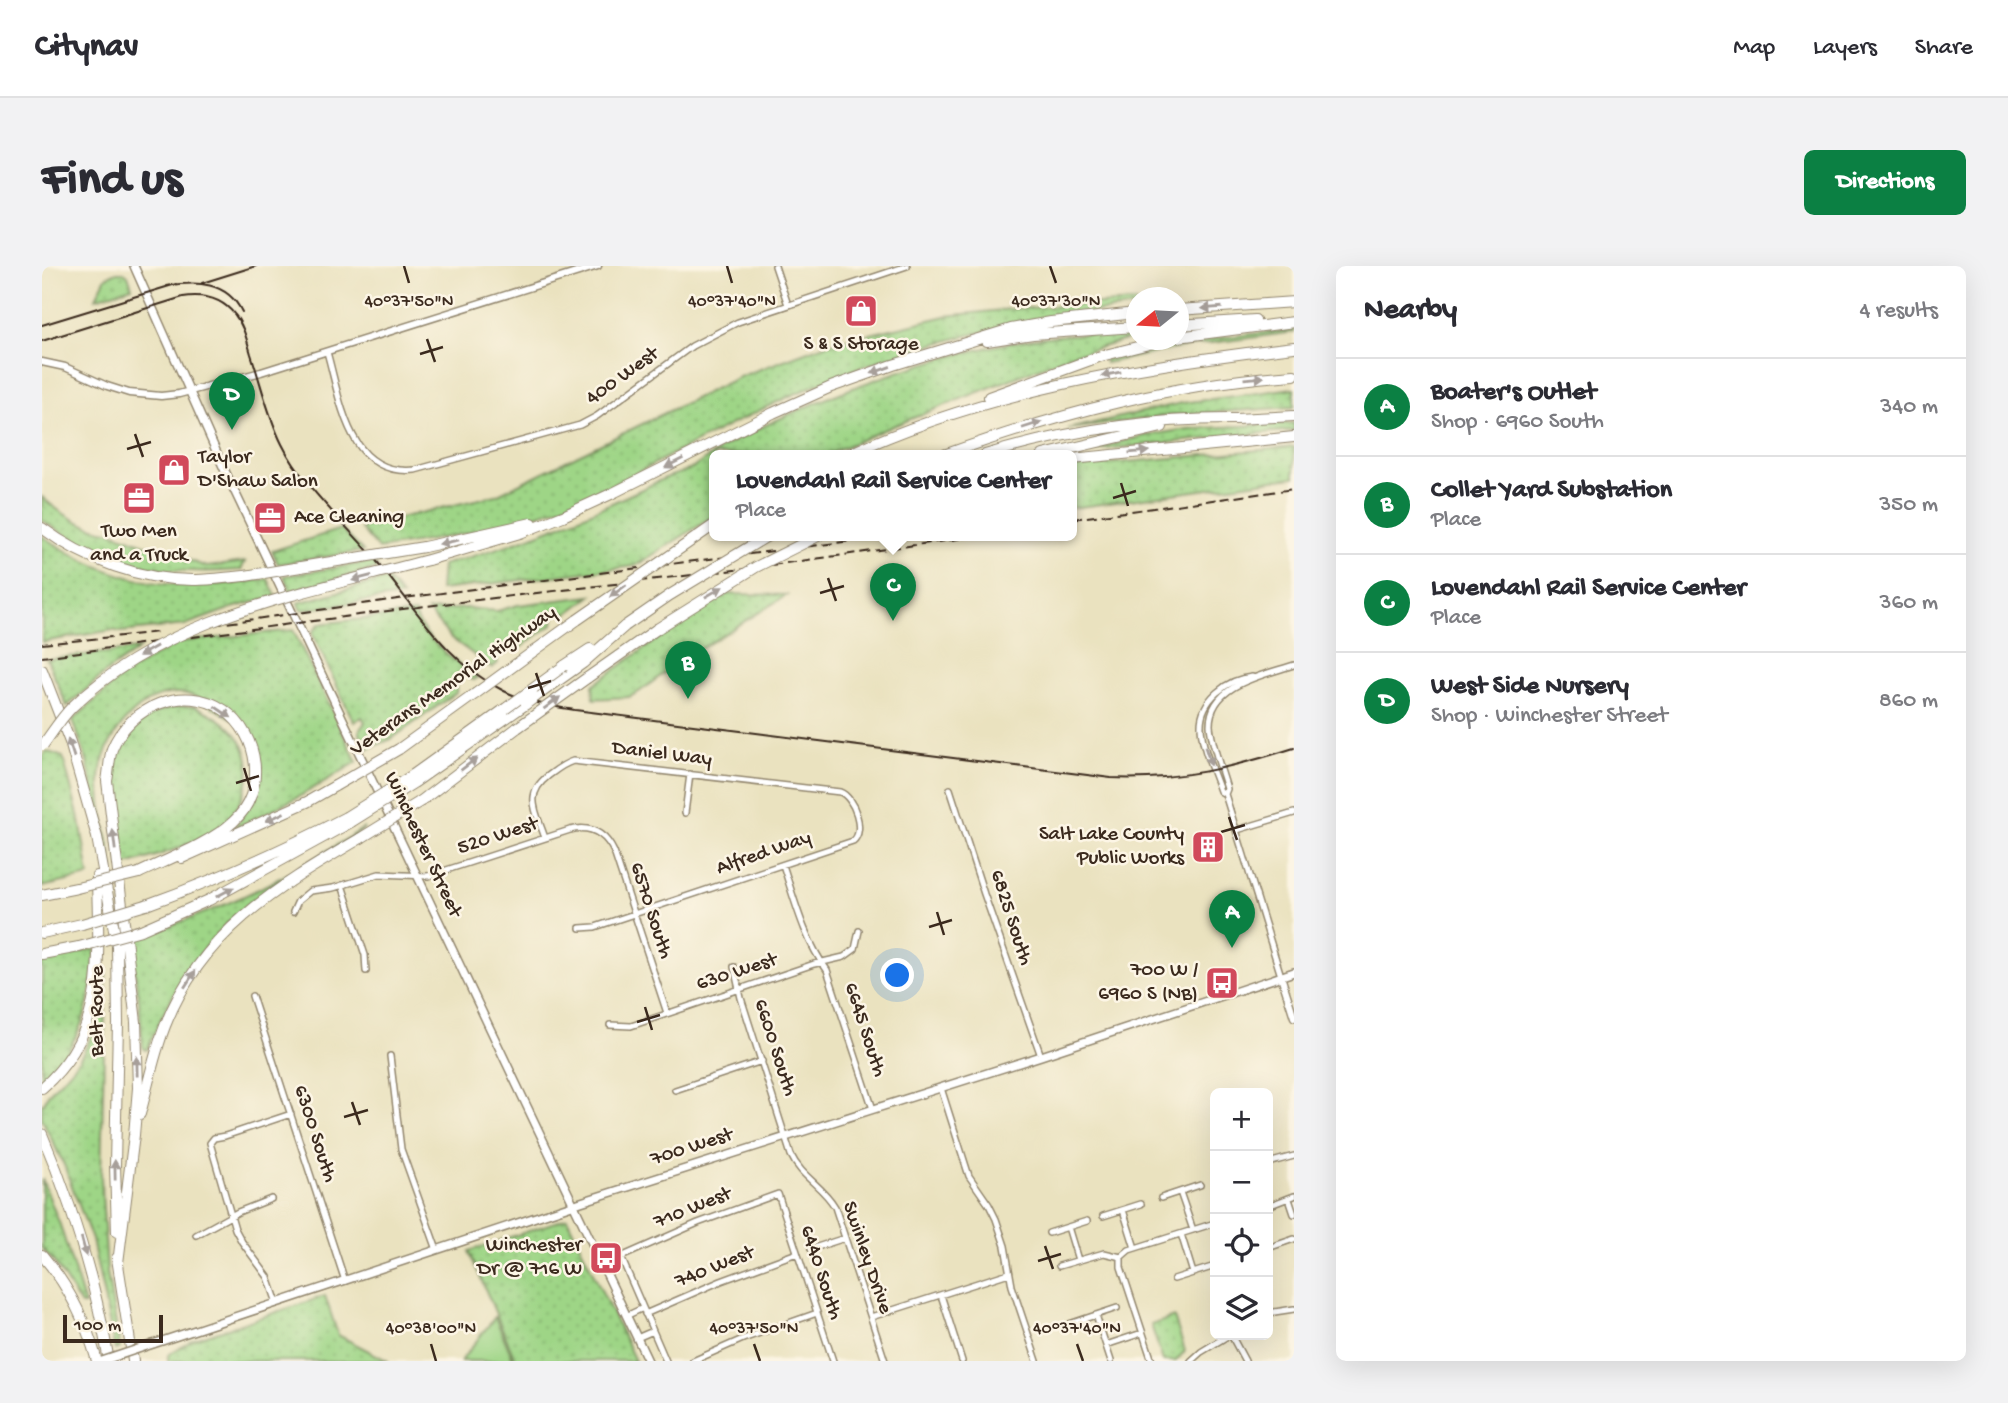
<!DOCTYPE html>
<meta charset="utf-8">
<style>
body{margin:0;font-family:"Gochi Hand",sans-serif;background:#f2f2f3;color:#2b2b33}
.controls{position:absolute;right:21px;bottom:21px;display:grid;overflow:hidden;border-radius:10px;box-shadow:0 7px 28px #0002}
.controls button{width:63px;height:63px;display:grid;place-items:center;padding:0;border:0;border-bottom:2px solid #e1e1e2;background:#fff;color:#2b2b33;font:35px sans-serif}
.compass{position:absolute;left:1084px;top:21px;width:63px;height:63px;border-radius:50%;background:#fff;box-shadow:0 7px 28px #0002;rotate:252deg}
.scale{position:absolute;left:21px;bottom:18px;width:100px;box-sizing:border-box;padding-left:7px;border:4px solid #3b2a1e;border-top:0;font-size:19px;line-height:24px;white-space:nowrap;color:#3b2a1e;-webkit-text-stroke:5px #fcf5e5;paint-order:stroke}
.you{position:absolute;left:856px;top:710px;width:24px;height:24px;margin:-18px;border:5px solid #fff;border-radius:50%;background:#1a73e8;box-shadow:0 0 0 10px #1a73e833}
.badge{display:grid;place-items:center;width:46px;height:46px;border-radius:50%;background:#0b8043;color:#fff;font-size:23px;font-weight:700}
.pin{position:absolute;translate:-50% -58px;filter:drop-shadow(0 2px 4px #0008)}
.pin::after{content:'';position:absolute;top:37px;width:24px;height:21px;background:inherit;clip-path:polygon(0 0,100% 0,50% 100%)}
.popup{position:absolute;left:667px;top:184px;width:368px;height:91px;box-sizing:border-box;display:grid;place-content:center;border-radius:10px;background:#fff;filter:drop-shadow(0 2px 5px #0005);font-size:23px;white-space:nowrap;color:#7c7c81}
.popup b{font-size:26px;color:#2b2b33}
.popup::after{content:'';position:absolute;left:50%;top:100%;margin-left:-14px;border:14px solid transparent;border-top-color:#fff}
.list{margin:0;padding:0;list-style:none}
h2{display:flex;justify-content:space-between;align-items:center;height:91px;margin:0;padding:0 28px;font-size:30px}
h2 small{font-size:23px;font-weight:400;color:#7c7c81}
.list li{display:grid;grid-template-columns:46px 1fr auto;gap:21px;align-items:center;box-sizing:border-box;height:98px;padding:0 28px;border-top:2px solid #e1e1e2}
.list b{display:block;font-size:26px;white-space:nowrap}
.list p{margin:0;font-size:23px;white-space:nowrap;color:#7c7c81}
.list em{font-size:23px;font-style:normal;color:#7c7c81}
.icon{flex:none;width:38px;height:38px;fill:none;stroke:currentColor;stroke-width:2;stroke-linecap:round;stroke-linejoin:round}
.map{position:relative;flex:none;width:1252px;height:1095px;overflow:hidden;border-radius:10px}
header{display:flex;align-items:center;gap:42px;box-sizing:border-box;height:98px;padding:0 35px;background:#fff;border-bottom:2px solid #e1e1e2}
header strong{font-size:33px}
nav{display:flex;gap:38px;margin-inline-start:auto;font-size:24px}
.intro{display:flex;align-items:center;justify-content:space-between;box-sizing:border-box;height:168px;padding:0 42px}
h1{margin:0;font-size:49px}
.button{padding:18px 32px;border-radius:10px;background:#0b8043;color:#fff;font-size:24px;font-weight:700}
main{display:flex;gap:42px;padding:0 42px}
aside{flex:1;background:#fff;border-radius:10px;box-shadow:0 7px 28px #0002}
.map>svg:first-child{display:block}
.grass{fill:url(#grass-dots);stroke:#6c8052;stroke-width:2}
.pitch{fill:#9ed586;stroke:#6c8052;stroke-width:2}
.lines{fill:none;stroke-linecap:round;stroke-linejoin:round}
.minor-casing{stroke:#92866e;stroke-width:8}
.tertiary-casing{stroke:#92866e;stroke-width:9}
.secondary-casing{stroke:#92866e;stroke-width:10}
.motorway-casing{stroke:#92866e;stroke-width:12}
.minor{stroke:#fff;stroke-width:5}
.tertiary{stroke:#fff;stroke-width:6}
.secondary{stroke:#fff;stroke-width:7}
.motorway{stroke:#fff;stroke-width:10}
.tram{stroke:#3b2a1e;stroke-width:2}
.rail{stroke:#3b2a1e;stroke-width:2;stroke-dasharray:10 5;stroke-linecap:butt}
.secondary-bridge-casing{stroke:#92866e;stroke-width:10;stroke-linecap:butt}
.motorway-bridge-casing{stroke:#92866e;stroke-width:12;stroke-linecap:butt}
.secondary-bridge{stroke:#fff;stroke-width:7}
.motorway-bridge{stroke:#fff;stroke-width:10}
.oneway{fill:#a79f9a}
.ticks{fill:none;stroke:#3b2a1e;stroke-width:2.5}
.labels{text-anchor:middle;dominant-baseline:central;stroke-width:5;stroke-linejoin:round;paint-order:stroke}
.poi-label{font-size:21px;fill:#3b2a1e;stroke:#fcf5e5;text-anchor:end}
.street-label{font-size:21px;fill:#3b2a1e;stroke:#fcf5e5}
.ticks-label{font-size:18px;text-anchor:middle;fill:#3b2a1e;stroke:#fcf5e5;stroke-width:5;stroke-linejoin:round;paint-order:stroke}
</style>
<header>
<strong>Citynav</strong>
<nav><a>Map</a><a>Layers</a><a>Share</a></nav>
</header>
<div class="intro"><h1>Find us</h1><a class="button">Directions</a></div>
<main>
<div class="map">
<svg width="1252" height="1095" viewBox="0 0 1252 1095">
<defs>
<pattern id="grass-dots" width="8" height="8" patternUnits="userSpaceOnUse" patternTransform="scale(1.75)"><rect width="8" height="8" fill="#9ed586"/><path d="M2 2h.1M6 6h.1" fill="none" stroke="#89b773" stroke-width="1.8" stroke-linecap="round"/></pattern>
</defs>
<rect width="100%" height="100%" fill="#fcf5e5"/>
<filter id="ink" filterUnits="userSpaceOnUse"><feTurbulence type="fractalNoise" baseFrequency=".0143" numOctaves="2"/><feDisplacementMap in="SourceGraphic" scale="14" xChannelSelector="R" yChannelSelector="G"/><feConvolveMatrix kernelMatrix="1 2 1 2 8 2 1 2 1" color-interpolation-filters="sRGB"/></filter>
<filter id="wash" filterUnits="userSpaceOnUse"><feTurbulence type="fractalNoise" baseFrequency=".00686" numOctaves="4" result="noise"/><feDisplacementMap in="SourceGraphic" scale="28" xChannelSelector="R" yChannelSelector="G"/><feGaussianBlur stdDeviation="1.57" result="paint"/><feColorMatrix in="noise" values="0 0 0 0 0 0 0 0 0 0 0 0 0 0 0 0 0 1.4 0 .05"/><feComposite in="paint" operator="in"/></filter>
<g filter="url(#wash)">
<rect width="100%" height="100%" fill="#eae2bf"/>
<path class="grass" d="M75,6H82L86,9L90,21L54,32L64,11Z
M1094,36V41C990,52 888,73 790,112C733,135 678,164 623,192C594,207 566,222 537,234C472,260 404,272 336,283L319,263L324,260L454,229L697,111L782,79L904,50L969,43Z
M1252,63V66L1147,80L1063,97L1062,93L1128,78Z
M1081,66L1094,67V71L1043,86L1034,87L841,164L785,189H672V250L593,300L398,324L400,299C478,278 544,250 617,215C626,210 637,208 647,204C659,197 670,188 682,181C722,158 765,140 808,123C868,100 932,82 997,72C1024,68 1053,68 1081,66Z
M1252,122V141L1130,149L1026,163L1140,137Z
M1252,157V164L1044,185L1102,170L1145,163Z
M1252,181V211L1030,242V201Z
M0,231C19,248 42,262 67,265L165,301L203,296L199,304C118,310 68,299 0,254Z
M299,263L321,285L236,298L230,285Z
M0,270C78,322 136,326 226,313L234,330L190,342L143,359L78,366L71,364L0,376Z
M330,296L336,302L249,325L242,310Z
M345,313L360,330L260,344L256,337Z
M684,328L745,329L639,395L597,426L587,431L552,433L551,419L640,356Z
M549,330L525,348L512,343L511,358L475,384L452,385L456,397L450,402L409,372L386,345L425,342L455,345L476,339Z
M373,347C377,369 417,398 435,412L432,414L416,407L414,427L349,473L325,483L317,465L323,456L320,451L312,456L270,367L277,358Z
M251,364L315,496L258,530L191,563C209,540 224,517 215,486C212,477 210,469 204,462C198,455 185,450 177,445C168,440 158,432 149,429C107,416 65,466 59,503C54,532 67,573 71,603L69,604L45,495L31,454L83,408L137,376Z
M97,383L63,407L25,440L5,393Z
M152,440C192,456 220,486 200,531C196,540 191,551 183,557C155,580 112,590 79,601L76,585L79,577C77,556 73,534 72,512C71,482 96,450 125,443C133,440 143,440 152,440Z
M4,485L21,491L39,560L47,610L0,621V491Z
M322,562C314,574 257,603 241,613C174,654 134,713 105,784L101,783L97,734L88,673C140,657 190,638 238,612C267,597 294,579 322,562Z
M53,683C51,734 39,780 0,815V695Z
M64,705L59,911L65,1006L78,1082L73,1084L50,974L22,899L0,853V837H2C8,821 23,813 33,799C54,771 60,739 64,705Z
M0,913L18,959L43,1039H39L13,997L0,982Z
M525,952L593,1095H474L427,985Z
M283,1030L296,1069L346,1095H126V1089L153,1073Z
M1132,1051L1143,1085L1134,1095H1121L1109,1059Z"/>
<path class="pitch" d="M453,1051L472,1095H419Z"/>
</g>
<g filter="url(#ink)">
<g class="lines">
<defs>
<path id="minor" d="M733,0L746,39
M285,86C299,135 306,211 373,204L538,159L555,150L650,80L696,56L865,0
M908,523L942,628L999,790
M1183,528L1178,525C1171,505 1160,482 1159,461C1158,434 1185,413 1210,411
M643,547L648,508
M1195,564L1252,547
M503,572C495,547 481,529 506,510C514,504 521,498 531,495L798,526C812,531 824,565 811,575L553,661L538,662
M741,599C753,635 762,673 785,704L831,843
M300,619L323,689L324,705
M251,646L256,635L268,625L291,622L337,608L386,610L528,564C549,559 563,567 572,586L625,747
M692,701L699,732L749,889C759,911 781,920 793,941L843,1095
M1239,710L1183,528L1185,523C1180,505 1169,477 1168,459C1168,418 1222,409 1252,399
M210,730L303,1015
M568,759L589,760L772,698L802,691L813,683L817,665
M348,790L359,883L395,984
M899,822L927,910L947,939L954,953L963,980L970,1020L995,1095
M633,824L720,795
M1226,897L1252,890
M1138,926L1151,964
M1119,932L1158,919
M1247,933L1252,948
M1226,940L1252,930
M1081,944L1093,982
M1061,950L1099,938
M1026,961L1036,994
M1007,967L1045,955
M1139,968L1151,1007
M154,969L196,946L229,933
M1226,982L1252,973
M769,983L803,972
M1079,991V1001L1110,1095
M1079,991L1087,984L1173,957
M1017,1000L1062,987L1079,991
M1132,1013L1170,1001
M899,1029L920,1095
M235,1037L226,1011L200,976L193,963L168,877L172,872L183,870L249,848
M1226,1047L1252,1043
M603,1048L679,1015L755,987
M1054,1049L1069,1095
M584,1050L601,1042
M829,1051L967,1007
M1027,1058L1075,1042
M1189,1069L1203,1095
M595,1072L611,1065
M1064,1079L1100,1067
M624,1095L579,991L656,957L736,928L791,1095
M651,1095L701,1073L775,1047
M1149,1095L1159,1086L1187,1069"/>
<path id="tertiary" d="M0,96L23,101L65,120L87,127L119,130L137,128L219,106L556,0
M1239,710L1252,751"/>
<path id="secondary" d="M92,0L183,205L606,1095
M111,1078L539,936L999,790L1252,706"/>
<path id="motorway" d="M1136,44L1252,36
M1136,59L1213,54
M1136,71L1252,56
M945,75L991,68L1094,61
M947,131L1059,90L1123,74
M1194,153L1252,150
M805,189C946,124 1099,99 1252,81
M902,189C1016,148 1131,117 1252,109
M943,189C1025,164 1112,152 1198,153
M1001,189L1120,161
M1030,193L1252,171
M0,262C43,294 100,315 154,314C170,314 187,311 203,310
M382,281L490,257
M386,294L478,267L521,250L569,228L731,147L789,121L851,99L969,63L1009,56L1094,47
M492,385L535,354
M522,400L548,383
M0,404L28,476L55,571L75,680L76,757L73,899L75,966
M545,412L615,363
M493,431L541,397L583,360
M357,483L433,428
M371,509L463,443
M373,516L484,438
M379,535L475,462
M140,592L265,536L293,520
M0,629L35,622
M104,639C173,614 239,585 304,551
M99,664L167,634L309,556
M0,667L40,658
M0,688L37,681
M0,822C67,764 56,690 55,610
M98,848C106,819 112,788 123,760C160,665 236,621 319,572
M0,868C32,943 53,1015 67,1095
M0,989C27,1020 44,1056 55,1095
M75,992L91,1095
M76,997L92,869L96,822L94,756L65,515C67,505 67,493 70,483C87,441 142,417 182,444C218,469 225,526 191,556C167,578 126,593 97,607"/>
</defs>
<use href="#minor" class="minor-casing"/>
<use href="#tertiary" class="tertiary-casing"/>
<use href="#secondary" class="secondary-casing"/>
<use href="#motorway" class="motorway-casing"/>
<use href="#minor" class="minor"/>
<use href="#tertiary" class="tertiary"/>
<use href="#secondary" class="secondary"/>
<use href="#motorway" class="motorway"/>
<path class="tram" d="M160,17L214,0
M125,20C154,15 185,15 200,46
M0,59L134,18
M0,75L141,31C161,28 180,32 193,49C202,60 205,75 209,88C219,118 226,150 240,178C259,217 298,253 326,285C369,334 401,395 462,425C484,436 509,440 533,444L1069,512C1136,515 1189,502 1252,482"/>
<path class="rail" d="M1030,253L1252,223
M156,361L377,330L857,269
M0,378L118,366
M0,391L384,340L701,303L945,269"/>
<defs>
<path id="secondary-bridge" d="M60,1095L111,1078"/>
<path id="motorway-bridge" d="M203,310L382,281
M535,354L672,259
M583,360L628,329L727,269
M615,363L714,301L778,269
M433,428L492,385
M484,438L493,431
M463,443L522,400
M475,462L545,412
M1,479C10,467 19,452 30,441C125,349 263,327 386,294
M293,520L357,483
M304,551L371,509
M309,556L373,516
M319,572L379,535
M35,622L97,607
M40,658L104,639
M37,681L99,664"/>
</defs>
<use href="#secondary-bridge" class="secondary-bridge-casing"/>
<use href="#motorway-bridge" class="motorway-bridge-casing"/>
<use href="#secondary-bridge" class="secondary-bridge"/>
<use href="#motorway-bridge" class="motorway-bridge"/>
</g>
<defs><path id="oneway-solid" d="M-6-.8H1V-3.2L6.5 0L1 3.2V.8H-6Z" transform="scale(1.75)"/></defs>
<g class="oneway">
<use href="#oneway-solid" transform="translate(1170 42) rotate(176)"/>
<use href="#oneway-solid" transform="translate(839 104) rotate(160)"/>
<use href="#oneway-solid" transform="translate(1069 108) rotate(169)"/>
<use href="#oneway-solid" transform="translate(1212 112) rotate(-5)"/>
<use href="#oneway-solid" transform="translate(990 159) rotate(-18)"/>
<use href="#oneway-solid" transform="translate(1097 186) rotate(-5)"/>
<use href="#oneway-solid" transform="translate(632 197) rotate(153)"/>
<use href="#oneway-solid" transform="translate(407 276) rotate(168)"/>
<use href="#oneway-solid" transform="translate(320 312) rotate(165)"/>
<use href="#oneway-solid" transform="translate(576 325) rotate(144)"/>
<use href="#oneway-solid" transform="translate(672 326) rotate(-30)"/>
<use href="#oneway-solid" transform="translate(106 385) rotate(150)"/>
<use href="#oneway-solid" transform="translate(510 437) rotate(-36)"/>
<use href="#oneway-solid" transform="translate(181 446) rotate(34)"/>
<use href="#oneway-solid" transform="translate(29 482) rotate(-108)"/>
<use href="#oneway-solid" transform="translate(1166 490) rotate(72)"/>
<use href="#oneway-solid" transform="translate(427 498) rotate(-37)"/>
<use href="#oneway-solid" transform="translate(233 551) rotate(155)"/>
<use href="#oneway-solid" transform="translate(72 574) rotate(-97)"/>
<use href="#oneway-solid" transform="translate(183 626) rotate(-28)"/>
<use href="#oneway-solid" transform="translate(148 713) rotate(-57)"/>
<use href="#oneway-solid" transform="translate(95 800) rotate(-91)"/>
<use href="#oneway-solid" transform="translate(73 904) rotate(-91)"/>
<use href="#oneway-solid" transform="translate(42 981) rotate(75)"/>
</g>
</g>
<path class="ticks" d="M362,0L367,17M685,0L690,17M1008,0L1014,17M385,73L393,96M378,88L401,81M93,168L101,191M85,183L109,176M1079,217L1086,240M1071,232L1094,225M786,312L794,335M778,327L802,320M494,407L502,430M486,422L509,415M202,502L209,525M194,517L217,510M1187,551L1195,574M1179,566L1203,559M895,646L902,669M887,661L910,654M603,741L610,764M595,756L618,749M310,836L318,859M302,851L326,844M1003,980L1011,1003M996,995L1019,988M389,1078L394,1095M712,1078L718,1095M1035,1078L1041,1095"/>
<defs>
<symbol id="shop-square" viewBox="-11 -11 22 22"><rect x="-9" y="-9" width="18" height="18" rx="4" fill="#d1495b" stroke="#fcf5e5"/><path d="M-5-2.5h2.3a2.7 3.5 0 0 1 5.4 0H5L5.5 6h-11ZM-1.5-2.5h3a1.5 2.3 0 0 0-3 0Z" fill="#fff"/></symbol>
<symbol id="office-square" viewBox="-11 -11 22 22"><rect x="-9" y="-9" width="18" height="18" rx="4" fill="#d1495b" stroke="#fcf5e5"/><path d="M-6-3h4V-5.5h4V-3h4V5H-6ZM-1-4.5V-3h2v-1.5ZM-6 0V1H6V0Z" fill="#fff"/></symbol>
<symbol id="building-square" viewBox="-11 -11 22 22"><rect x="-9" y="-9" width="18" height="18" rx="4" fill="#d1495b" stroke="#fcf5e5"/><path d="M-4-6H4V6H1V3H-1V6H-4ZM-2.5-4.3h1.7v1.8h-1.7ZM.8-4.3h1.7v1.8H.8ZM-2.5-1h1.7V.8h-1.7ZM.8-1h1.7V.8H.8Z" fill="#fff"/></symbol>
<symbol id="bus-square" viewBox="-11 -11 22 22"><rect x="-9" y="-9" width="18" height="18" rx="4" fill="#d1495b" stroke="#fcf5e5"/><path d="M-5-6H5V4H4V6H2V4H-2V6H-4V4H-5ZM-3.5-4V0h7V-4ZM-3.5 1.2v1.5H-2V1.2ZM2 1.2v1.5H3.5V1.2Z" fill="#fff"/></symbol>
</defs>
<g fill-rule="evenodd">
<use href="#shop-square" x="800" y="26" width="38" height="38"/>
<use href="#shop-square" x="113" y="185" width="38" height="38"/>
<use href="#office-square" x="78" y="213" width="38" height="38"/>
<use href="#office-square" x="209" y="233" width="38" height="38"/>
<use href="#building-square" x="1147" y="562" width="38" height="38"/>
<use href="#bus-square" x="1161" y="698" width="38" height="38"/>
<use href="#bus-square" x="545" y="973" width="38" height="38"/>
</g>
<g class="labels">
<g class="poi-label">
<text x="819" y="79" text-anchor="middle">S &amp; S Storage</text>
<text x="156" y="192" text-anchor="start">Taylor<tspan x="156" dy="24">D'Shaw Salon</tspan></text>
<text x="252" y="252" text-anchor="start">Ace Cleaning</text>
<text x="97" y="266" text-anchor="middle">Two Men<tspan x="97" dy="24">and a Truck</tspan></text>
<text x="1142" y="569">Salt Lake County<tspan x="1142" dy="24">Public Works</tspan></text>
<text x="1156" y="705">700 W /<tspan x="1156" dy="24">6960 S (NB)</tspan></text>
<text x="540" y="980">Winchester<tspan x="540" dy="24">Dr @ 716 W</tspan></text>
</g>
<g class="street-label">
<text transform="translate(581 111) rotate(-36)">400 West</text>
<text transform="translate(412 416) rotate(-35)">Veterans Memorial Highway</text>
<text transform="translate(620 489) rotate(7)">Daniel Way</text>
<text transform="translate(456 571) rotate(-18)">520 West</text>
<text transform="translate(380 579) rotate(65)">Winchester Street</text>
<text transform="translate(722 588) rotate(-19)">Alfred Way</text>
<text transform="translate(608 645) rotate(72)">6570 South</text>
<text transform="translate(968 652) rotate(72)">6825 South</text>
<text transform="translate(695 707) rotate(-18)">630 West</text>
<text transform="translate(56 745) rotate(-90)">Belt Route</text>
<text transform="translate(822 764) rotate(72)">6645 South</text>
<text transform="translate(732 782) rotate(72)">6600 South</text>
<text transform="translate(272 868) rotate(72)">6300 South</text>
<text transform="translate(650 882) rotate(-18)">700 West</text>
<text transform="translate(651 943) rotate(-22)">710 West</text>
<text transform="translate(824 992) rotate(71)">Swinley Drive</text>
<text transform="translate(673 1002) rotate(-22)">740 West</text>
<text transform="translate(778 1007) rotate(72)">6440 South</text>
</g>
</g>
<g class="ticks-label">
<text x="367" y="40">40°37'50"N</text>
<text x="690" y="40">40°37'40"N</text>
<text x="1014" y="40">40°37'30"N</text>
<text x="389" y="1067">40°38'00"N</text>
<text x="712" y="1067">40°37'50"N</text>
<text x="1035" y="1067">40°37'40"N</text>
</g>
</svg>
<div class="controls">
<button>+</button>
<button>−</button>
<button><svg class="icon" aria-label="locate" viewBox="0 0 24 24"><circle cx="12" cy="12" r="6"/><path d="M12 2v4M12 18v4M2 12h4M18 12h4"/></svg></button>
<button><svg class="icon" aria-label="layers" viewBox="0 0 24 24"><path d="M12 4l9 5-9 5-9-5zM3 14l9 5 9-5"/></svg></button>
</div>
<svg class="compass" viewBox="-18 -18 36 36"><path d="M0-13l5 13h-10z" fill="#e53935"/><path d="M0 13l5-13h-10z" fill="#7c7c81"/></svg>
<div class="scale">100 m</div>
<div class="you"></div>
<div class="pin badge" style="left:1190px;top:682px">A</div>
<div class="pin badge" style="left:646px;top:433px">B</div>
<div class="pin badge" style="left:851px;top:355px">C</div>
<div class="popup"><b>Lovendahl Rail Service Center</b>Place</div>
<div class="pin badge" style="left:190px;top:164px">D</div>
</div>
<aside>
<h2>Nearby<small>4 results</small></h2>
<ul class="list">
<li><span class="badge">A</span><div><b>Boater's Outlet</b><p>Shop · 6960 South</p></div><em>340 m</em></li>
<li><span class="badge">B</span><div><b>Collet Yard Substation</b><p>Place</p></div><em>350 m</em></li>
<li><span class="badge">C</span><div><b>Lovendahl Rail Service Center</b><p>Place</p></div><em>360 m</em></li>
<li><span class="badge">D</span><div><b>West Side Nursery</b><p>Shop · Winchester Street</p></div><em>860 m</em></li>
</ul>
</aside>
</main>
